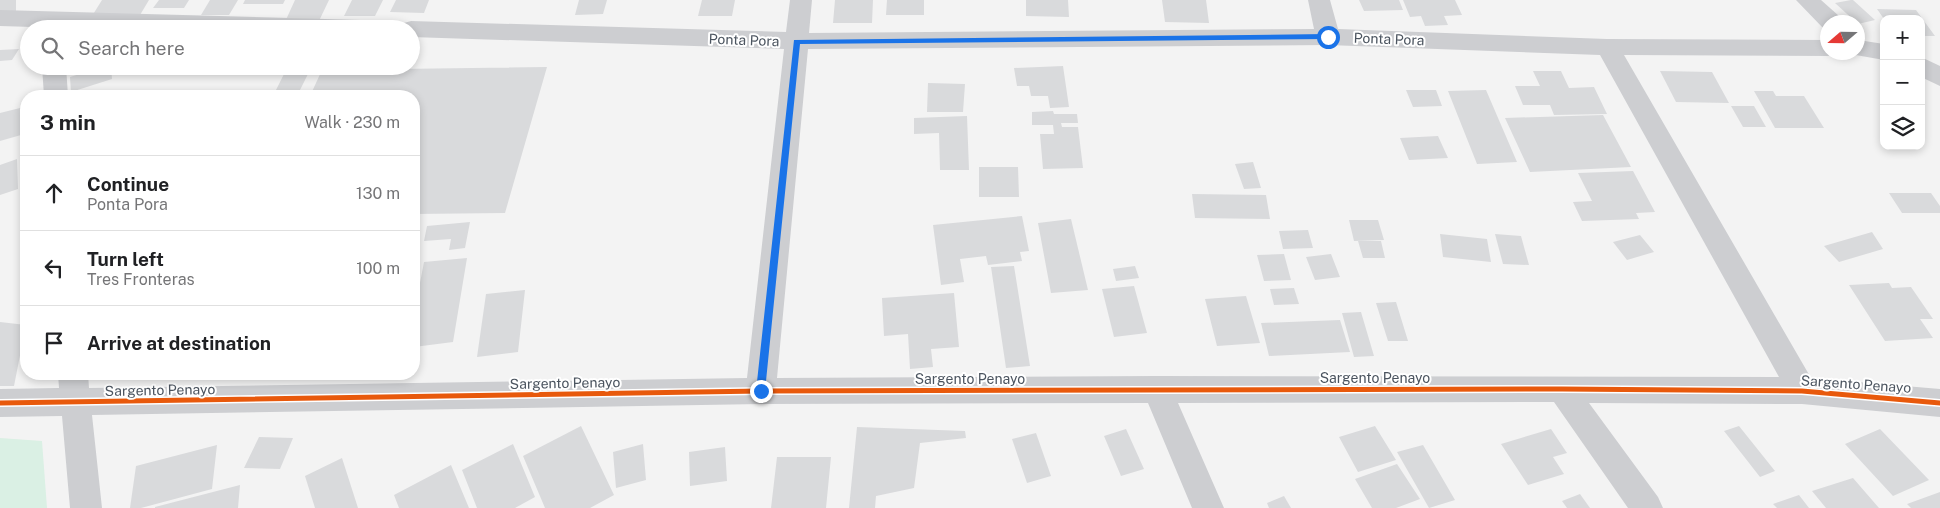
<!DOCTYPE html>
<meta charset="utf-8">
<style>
body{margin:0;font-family:"Public Sans",sans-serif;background:#f2f2f2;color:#202124}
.controls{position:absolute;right:15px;top:15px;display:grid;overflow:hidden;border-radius:10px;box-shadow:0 2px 8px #0003}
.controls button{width:45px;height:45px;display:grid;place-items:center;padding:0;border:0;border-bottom:1px solid #e0e0e0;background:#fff;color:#202124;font:25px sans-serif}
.compass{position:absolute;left:1820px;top:15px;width:45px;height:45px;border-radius:50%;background:#fff;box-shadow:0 2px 8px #0003;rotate:250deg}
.stop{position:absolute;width:15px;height:15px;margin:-11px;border:4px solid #1a73e8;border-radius:50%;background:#fff}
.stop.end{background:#1a73e8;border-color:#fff;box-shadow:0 1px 5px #0008}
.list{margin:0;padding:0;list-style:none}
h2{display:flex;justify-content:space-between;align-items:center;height:65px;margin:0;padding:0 20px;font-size:21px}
h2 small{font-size:16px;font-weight:400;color:#757577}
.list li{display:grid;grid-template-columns:32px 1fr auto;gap:15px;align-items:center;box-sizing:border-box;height:75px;padding:0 20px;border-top:1px solid #e0e0e0}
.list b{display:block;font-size:19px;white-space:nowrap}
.list p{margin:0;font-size:16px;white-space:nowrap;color:#757577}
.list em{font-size:16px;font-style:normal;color:#757577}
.icon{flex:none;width:28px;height:28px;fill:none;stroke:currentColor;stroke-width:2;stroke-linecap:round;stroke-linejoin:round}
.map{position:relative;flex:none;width:1940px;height:508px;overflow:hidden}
.search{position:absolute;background:#fff;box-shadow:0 2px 8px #0003;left:20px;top:20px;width:400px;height:55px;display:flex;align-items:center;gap:12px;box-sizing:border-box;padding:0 18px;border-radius:28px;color:#757577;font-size:19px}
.panel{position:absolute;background:#fff;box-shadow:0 2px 8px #0003;left:20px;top:90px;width:400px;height:290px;border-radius:20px}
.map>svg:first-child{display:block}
.green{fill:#daf0e4}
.building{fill:#d9dadc}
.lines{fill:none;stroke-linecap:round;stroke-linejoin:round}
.minor{fill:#cdced1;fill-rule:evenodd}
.cycleway-casing{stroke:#fff;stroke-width:8}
.cycleway{stroke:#e8590c;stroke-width:5}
.route{fill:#1a73e8}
.labels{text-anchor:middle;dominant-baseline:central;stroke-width:4;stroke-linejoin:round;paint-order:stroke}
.street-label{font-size:14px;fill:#4b545f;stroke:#fff}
</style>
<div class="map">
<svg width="1940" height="508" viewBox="0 0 1940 508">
<rect width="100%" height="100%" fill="#f3f3f3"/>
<path class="green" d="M0,438L42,441L47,508H0Z"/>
<path class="building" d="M0,0H16V15H0Z
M102,0H149L140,15L92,16Z
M159,0H189L184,8H153Z
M210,0H238L229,15H201Z
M245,0H285L283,4H243Z
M295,0H329L318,23L284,24Z
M352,0H383L375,16H344Z
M396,0H429L424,13L390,12Z
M579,0H607L603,14L575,15Z
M702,0H735L732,16H698Z
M835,0H873L872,23H833Z
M887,0H924V15H886Z
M1026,0H1068L1069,17L1026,16Z
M1162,0H1206L1209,23L1165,22Z
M1359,0H1399L1403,10L1364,11Z
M1403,0H1455L1462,15L1444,16L1448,25L1425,26L1421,16L1410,17Z
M1851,0H1853L1875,20L1858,24L1835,3Z
M1877,9L1916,10L1935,36H1921V19H1884Z
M19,49L12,60L0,61V50Z
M106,66H111L112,79L71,92L70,77Z
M1063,66L1069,107L1050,108L1048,96H1031L1029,86H1017L1014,68Z
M547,67L505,213L414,214V96H310L322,70Z
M1533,71H1561L1569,88L1594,87L1607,114L1554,115L1550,105H1523L1515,86H1540Z
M1660,71L1712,72L1729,103L1676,102Z
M284,74H308L297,96H273Z
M928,83L965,84L963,112H927Z
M1406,90H1436L1442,106L1413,107Z
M1486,90L1517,162L1477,164L1448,91Z
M1754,91H1773L1776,96H1804L1824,128H1775Z
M1731,106H1754L1766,127H1743Z
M24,107L21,135L0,141V113Z
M1053,111L1054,114H1077L1078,123H1061L1062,127H1078L1083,168L1043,169L1040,134H1054L1053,125H1032V112Z
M1603,115L1631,167L1530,172L1505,118Z
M967,116L969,170H940L939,133L914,134V118Z
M1438,136L1448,158L1409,160L1400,138Z
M17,159L18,189L0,195V165Z
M1253,162L1261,188L1244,189L1235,164Z
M979,167H1018L1019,197H979Z
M1633,171L1655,212L1636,213L1639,219L1582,221L1573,202L1592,201L1578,173Z
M1889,193H1931L1940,206V213H1902Z
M1192,194L1266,195L1270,219L1195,218Z
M1022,216L1029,251L1020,252L1022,261L988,265L986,256L960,259L964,282L941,285L933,225Z
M1071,219L1088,290L1051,293L1038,223Z
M1349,220H1378L1384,240L1354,241Z
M470,222L465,248L449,250L451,239L424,241L427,226Z
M1308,230L1313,248L1283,249L1279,231Z
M1872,232L1883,249L1839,262L1824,246Z
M1440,234L1487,239L1491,262L1443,257Z
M1495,234L1521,236L1529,265L1503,264Z
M1640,235L1654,252L1627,260L1613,242Z
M1358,241H1381L1385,258H1363Z
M1284,254L1291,280L1264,281L1257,255Z
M1331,254L1340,277L1315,280L1306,257Z
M467,258L453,342L414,347V314L424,262Z
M1014,266L1030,366L1006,368L991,267Z
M1135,266L1139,278L1116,281L1113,269Z
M1889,283L1892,288L1911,287L1933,319H1920L1933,338L1885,341L1849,285Z
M1134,286L1147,333L1114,337L1102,289Z
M1294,288L1299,304L1274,305L1270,289Z
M525,290L518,352L477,357L486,294Z
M954,293L959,347L931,349L933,367L910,369L908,334L884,336L882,298Z
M1246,296L1260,343L1217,346L1205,299Z
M1396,302L1408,341H1388L1376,303Z
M1361,312L1374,356L1354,357L1342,313Z
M1340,320L1350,352L1269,356L1261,323Z
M0,322L26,325L14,386H0Z
M581,426L614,495L590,508H545L523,456Z
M1375,426L1396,460L1358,472L1339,437Z
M1739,426L1775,471L1760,477L1724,431Z
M857,427L965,431L966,438L920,443L914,488L876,496L875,508H849Z
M1126,429L1144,469L1121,476L1104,436Z
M1551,429L1567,453L1553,457L1564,474L1528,485L1501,444Z
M1880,429L1929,480L1893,496L1845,444Z
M1036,433L1051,476L1027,483L1012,439Z
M259,437L293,438L280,469L244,468Z
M513,444L535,497L515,508H477L462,470Z
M643,444L646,480L616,488L613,452Z
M217,445L212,489L141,508H130L136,466Z
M1423,445L1455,500L1429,508L1397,452Z
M725,447L727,481L690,486L689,452Z
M777,457H831L826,508H771Z
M342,458L358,508H315L305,476Z
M1397,464L1420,499L1396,508H1372L1355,479Z
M451,465L469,508H399L394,495Z
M1853,478L1879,508H1826L1812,491Z
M240,485L238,508H155V507Z
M1940,492V508H1911L1907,504Z
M1580,494L1590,508H1567L1562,501Z
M1799,495L1809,508H1777L1773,504Z
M1284,496L1291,508H1269L1267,503Z"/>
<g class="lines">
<path class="minor" d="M790,0H812L809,33L1314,29L1308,0H1330L1338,29L1607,39L1828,40V52H1837L1836,54L1828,56L1624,55L1811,378L1940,389V417L1802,404L1589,403L1658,497L1663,508H1628L1554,402L1178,403L1224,508H1192L1148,403L761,404L92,415L102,508H70L62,416L0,417V389L59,388L58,374H88L89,388L747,378L784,49L411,37V29H98L0,26V10L396,21L404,23L411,21L786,32ZM1328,45L1600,55L1779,377L1157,376L777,378L808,49Z
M1796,0H1821L1839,16L1843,22H1828V29L1823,28Z
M1858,40L1884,44V60L1850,54L1849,52H1858Z
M1921,57L1940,66V86L1921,77Z
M42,66H66L68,96H44Z"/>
<defs>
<path id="cycleway" d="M0,403L761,391L1562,389L1802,391L1940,403"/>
</defs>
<use href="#cycleway" class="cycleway-casing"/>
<use href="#cycleway" class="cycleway"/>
</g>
<path class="route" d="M1328,34L1332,37L1328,39L800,44L765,391L764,394H757L756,391L794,40Z"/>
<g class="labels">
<g class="street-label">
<text transform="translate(1389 39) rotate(2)">Ponta Pora</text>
<text transform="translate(744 40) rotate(2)">Ponta Pora</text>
<text x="1375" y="378">Sargento Penayo</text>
<text x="970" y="379">Sargento Penayo</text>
<text transform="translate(565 383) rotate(-1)">Sargento Penayo</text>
<text transform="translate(1856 384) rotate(4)">Sargento Penayo</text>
<text transform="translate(160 390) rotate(-1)">Sargento Penayo</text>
</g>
</g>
</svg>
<div class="controls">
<button>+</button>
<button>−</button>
<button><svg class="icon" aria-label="layers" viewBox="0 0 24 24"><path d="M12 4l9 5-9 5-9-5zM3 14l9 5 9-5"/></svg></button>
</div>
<svg class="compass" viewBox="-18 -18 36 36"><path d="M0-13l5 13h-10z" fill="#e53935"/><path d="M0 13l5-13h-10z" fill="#757577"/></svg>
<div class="stop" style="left:1328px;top:37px"></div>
<div class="stop end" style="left:761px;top:391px"></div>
<div class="search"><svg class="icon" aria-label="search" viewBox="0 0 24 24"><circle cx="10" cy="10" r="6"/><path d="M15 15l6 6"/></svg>Search here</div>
<section class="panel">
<h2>3 min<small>Walk · 230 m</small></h2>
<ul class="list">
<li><svg class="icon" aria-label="ahead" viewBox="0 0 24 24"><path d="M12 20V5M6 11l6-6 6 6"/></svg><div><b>Continue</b><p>Ponta Pora</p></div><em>130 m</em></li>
<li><svg class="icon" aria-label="left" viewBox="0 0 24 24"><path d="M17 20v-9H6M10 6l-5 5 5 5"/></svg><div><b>Turn left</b><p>Tres Fronteras</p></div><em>100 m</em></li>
<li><svg class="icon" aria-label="arrive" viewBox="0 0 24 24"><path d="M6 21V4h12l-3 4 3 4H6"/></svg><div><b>Arrive at destination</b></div></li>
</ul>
</section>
</div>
